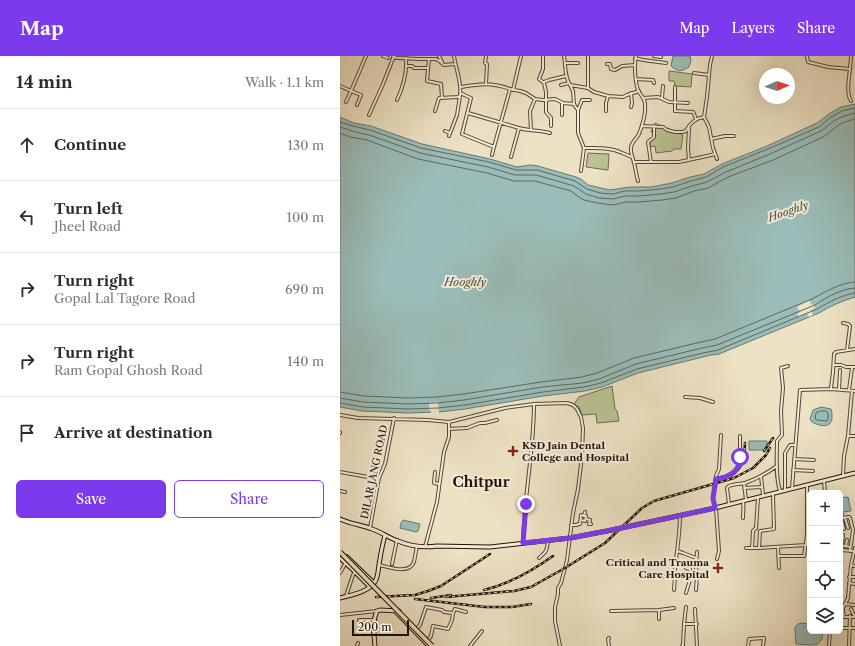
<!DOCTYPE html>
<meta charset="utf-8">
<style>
body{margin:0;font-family:"Libre Caslon Text",serif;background:#f7f7f7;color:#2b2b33}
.controls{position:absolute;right:12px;bottom:12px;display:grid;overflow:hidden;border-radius:6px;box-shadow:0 4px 16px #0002}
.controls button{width:36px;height:36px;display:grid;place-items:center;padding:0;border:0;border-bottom:1px solid #e1e1e2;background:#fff;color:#2b2b33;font:20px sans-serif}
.compass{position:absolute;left:419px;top:12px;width:36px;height:36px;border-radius:50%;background:#fff;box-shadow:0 4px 16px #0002;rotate:87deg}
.scale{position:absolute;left:12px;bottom:10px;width:57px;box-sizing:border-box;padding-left:4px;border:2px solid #201307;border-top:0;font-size:11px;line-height:14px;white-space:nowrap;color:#201307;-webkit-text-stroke:3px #f3ecd9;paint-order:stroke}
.stop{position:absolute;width:12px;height:12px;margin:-9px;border:3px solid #7c3aed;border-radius:50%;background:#fff}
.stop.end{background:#7c3aed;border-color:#fff;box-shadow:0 1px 4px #0008}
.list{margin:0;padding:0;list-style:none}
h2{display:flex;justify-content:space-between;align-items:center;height:52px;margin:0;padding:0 16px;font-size:17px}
h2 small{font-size:13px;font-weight:400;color:#7c7c81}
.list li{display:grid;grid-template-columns:26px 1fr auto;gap:12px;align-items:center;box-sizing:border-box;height:72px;padding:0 16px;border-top:1px solid #e1e1e2}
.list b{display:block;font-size:15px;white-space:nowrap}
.list p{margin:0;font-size:13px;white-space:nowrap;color:#7c7c81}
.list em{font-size:13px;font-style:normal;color:#7c7c81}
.actions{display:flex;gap:8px;padding:12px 16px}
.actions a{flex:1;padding:9px 0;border:1px solid #7c3aed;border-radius:6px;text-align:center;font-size:14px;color:#7c3aed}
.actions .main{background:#7c3aed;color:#fff}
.icon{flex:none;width:22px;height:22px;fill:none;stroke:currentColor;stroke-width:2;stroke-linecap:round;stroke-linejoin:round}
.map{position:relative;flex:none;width:515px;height:590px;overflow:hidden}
header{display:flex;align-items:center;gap:24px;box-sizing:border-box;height:56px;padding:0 20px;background:#7c3aed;color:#fff}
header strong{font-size:19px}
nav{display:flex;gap:22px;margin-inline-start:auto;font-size:14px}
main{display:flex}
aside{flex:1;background:#fff}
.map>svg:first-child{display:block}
.green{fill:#b9c393;stroke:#6c6b4d}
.water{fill:#9abdb9;stroke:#697972}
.pier{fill:#ede2c4}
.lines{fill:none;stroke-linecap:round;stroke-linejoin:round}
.shore{stroke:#5d6860;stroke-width:1}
.street-casing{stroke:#534736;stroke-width:4}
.secondary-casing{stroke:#201307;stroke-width:5}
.street{stroke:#f3ecd9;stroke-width:2}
.secondary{stroke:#f3ecd9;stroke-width:3}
.rail-casing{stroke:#201307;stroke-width:2.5}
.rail{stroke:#f3ecd9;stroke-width:1;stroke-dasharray:3;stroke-linecap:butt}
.primary-bridge-casing{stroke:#201307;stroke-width:5.5;stroke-linecap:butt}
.primary-bridge{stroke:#ede2c4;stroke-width:3.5}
.route{stroke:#7c3aed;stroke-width:5}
.poi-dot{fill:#8f2418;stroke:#f3ecd9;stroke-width:1.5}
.labels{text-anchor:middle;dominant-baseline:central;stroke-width:4;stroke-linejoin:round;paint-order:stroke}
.poi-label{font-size:10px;font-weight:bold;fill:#201307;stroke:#f3ecd9;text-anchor:start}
.street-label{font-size:10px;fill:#201307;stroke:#f3ecd9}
.water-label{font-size:11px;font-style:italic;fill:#4b4e45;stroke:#f3ecd9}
.district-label{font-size:14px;font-weight:bold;fill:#201307;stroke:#f3ecd9}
</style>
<header>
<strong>Map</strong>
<nav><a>Map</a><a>Layers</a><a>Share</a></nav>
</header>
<main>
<aside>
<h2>14 min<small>Walk · 1.1 km</small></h2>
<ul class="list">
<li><svg class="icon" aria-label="ahead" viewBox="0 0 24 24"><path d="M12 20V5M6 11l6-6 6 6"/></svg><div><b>Continue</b></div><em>130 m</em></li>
<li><svg class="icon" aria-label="left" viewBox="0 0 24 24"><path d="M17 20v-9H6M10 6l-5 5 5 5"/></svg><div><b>Turn left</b><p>Jheel Road</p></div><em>100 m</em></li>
<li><svg class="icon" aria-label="right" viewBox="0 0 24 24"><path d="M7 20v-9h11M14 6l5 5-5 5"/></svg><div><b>Turn right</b><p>Gopal Lal Tagore Road</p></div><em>690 m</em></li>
<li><svg class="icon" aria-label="right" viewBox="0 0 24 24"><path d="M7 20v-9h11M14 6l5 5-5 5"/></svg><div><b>Turn right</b><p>Ram Gopal Ghosh Road</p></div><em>140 m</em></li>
<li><svg class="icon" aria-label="arrive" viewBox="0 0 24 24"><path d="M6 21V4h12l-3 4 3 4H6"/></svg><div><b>Arrive at destination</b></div></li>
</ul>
<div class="actions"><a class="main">Save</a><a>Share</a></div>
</aside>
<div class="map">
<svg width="515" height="590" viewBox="0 0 515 590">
<rect width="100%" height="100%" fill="#ede2c4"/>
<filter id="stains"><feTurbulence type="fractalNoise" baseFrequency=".005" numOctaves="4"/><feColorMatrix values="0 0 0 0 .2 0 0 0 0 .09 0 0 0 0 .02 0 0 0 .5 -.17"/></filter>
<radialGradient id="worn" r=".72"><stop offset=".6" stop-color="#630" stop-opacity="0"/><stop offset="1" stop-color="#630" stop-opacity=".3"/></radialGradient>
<path class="green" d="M329,15L352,18L351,31L335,30L334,25H329Z
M315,67L343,79L341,93H334L332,95L316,97L315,90L310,91V86L312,85L315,78L311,76Z
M248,97L269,98L268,114L246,111Z
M272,330L275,353L277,355L279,365L257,367L256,358L242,359L239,351L234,348L239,341Z"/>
<path class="water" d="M333,0H350L351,5L349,11C341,16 338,16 331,10Z
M515,48V241C502,245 490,250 479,257L379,298L371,299L298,317L262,331L245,335L203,340L125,353L99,356L68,357L22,355L0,351V61L14,67L31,70L82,88L150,103L177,111L190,109L198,110L236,121L241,123L248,129L270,134L290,131H311L332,127L350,121L364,118L382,108L427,90L477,67L489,58L501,51Z
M481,351L491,353C492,356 492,358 492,362C491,373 479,370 472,366L470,363L473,354Z
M409,385H427V394H409Z
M508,441L511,455L503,456L504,459L500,460V442Z
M63,464L80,468L78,475L76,476L60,472L61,467Z
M462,567L470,568V575H483L482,583L478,588L471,589L456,588L455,571L458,568Z"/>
<path class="pier" d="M469,244L472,249H474L475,252L471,254L473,259L469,261L467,257L459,261L457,258L460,256L457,251Z
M98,346L99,358H91V354H89V347Z"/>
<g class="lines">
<path class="shore" d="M0,66L13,70L30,74L81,92L149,106L176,114H197L235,125L247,133L260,137L274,138L284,135H299L320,133L333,131L351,125L366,121L383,111L428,93L479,71L491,61L502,55L515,52
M0,71L12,75L29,79L80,97L148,111L175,119H196L234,130L246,138L259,142L273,143L285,140H299L321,138L334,136L352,130L367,126L386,116L430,98L481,75C486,72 489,68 494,65C500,61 507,59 515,57
M0,77L10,81L27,84L78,103L147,117L174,125H195L231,135L239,141L244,144L258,147L273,149L286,146H299L322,144L336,142L354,135L368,132L388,121L433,104L483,81C488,78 492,74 496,71C502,66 508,65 515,63
M0,336L24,340L68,342L97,341L124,338L201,326L242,321L257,317L294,302L361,286L375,283L472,243C485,236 500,227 515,226
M0,342L23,346L68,348L97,347L124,344L202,331L243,327L259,323L296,308L362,292L377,289L475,249C487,241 501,233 515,232
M0,347L23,351L68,353L98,352L125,349L203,336L244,331L261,327L297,313L363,297L378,294L477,253C489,246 502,239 515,237
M481,355H486L488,357V363L487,365L477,364L475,363L476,357Z"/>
<defs>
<path id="street" d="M43,0L48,2
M99,0L102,6
M146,0L145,7L147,8L146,28
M203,0V13L199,23L204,27L206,36V56L211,62V70
M224,0C226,11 224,19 230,29
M248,0V32
M296,0C294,9 295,25 298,34C300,39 305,42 305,48C306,56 302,70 299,78C296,83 292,86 291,91C290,97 293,101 294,107C296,113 296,119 298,125
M314,0L321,1
M372,0L370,9L367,41L364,61L369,71L373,92L377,103
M467,0L468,6L488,11L510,13C509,23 506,37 511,45
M53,1L58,2L79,3H95L98,4L104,9L115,8
M295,2L303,4L326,7
M89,3L87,25L101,28L102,42
M226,7H238
M267,8H270L271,13L275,14L282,10L295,9
M66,10H72L74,12H88
M510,13L511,0
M354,17L369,19
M296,23L313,24L314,27
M204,26L209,24L226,20
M221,29L229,27
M0,30L11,35L6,46
M121,31C139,28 152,26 170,33L154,91
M335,31V55L353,56L354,58L356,63
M170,33L180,35L186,37L195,43L203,44L215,43L223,47L234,48L235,50L238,54V77L244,92L241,115
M173,34L181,0
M120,37L131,42L122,78L154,91L152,99
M291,37L292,47L291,51
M303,42L318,41L329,46L348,47
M322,42L323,30
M57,44C63,31 67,16 66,2
M222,47V59
M234,48L233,35L230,29L248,32L254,36L268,40L283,41L287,39L299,35
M17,49L21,39L11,35L26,0
M238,54L242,44H250
M95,55L99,42L118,41L120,40C122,26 116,14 114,0
M266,55V47L268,40
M128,57C145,62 162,67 179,72C189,75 199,74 210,77
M29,59L43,28L54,0
M302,70L323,71L327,74L335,76H342L346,75C350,67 355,62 364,61
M191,74L190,55L195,43
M105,75L110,77
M109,80L117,59L120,40
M371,83L385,80H394
M244,92C253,92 264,91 274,94C279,95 286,99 292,101
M171,101L179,72
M349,104L348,92L349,72
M294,106H339L367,100L375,98
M311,106L308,86L314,81V70
M503,267L508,268L510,270L507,294
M494,309H501L506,311H512
M491,332L493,316L494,298L496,296L515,293
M499,333L500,314
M509,334L512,312L513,311H515
M345,341L360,342L373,346
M0,359L18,362L88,364L109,366L165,352L194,348L227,347L233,349L237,353L241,361L243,372L242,400L238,433L233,457L227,504L221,527L218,532V538L215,551V565L220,590
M109,373L127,372L140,367H145L157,364
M0,377V376
M508,380H515
M454,403L474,404
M453,414L473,415
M0,416L39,423
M95,416L94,427L99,428
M421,420L423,439
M503,420L504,400L508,380L512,335
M376,423C387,421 396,417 400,407V380
M484,425L485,437
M404,427L406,444
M404,432L422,431
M452,432L460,334L491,333L515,335
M445,434V397L450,389H455
M0,435L5,436
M440,435C435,419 437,401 437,385L442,379L441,355L443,332L441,312L448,310
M389,448L387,432L389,430C394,428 400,428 405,427C417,423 427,417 437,410
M375,452L373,442L376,420L379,413L381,379
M376,452L379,495L377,503
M403,462C403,456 404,451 403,445
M500,462L509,461L510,462L513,474L510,495
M501,462L504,473
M505,462L508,472
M246,463L250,464L249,468H251
M241,464L245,465L246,460H244
M231,469H237L238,468H240L241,459L244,460L245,456
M30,472L39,422L45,408L54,362
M183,487C184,440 194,394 194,348
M500,489L510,491
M502,489L503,479
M506,490L507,484
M85,491L97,446L104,396L109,381V366
M438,491L439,512
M406,492H419L466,489
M412,492L413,475L416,472L418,442
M419,492L420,475L434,473L433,438
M515,492L511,509L508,542L503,552V556L504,561H515
M500,494L514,495
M337,495L343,497L356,502
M438,500H464L467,479V429
M199,502C206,496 207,495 208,485
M335,505L346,507V512L350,513L349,527L346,537
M52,508L57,484
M39,509C49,511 69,519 74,506C75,501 76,495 77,490
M511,509L515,510
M0,517L5,508
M307,519L319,521H335L334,534
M335,519L350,521
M334,521C336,500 340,480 340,459
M509,521H515
M509,527L515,528
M356,534L357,519L356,511L357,496
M6,540L13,519L15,516
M505,548L515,549
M355,553L357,590
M511,553L515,561
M319,554L334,552
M271,555L319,554V563
M113,557L115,553L126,556
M0,559L37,555
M19,564H34
M344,568L346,551
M77,572L80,569L86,551L102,554L104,556L113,557L112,564L108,573L93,570L91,580L88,584
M500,572H515
M17,590L18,587
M130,590L142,575
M269,590L268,583L269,582
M342,590L343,589L344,568H357
M408,590L409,583L424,582L423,590
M489,590L490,575
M509,590L510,560"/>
<path id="secondary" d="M0,463C11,468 22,469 32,473C41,476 49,482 58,485C70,490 84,492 97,490L150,491L230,482L267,475L375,452L515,417
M7,501L34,527
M0,502L12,513L30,531
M0,542C11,539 26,537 34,527C39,522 38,510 40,503C41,495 43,487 45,479
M55,555L89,590
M35,590C34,578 32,566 37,555L40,554L59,555"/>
</defs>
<use href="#street" class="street-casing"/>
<use href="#secondary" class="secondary-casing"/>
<use href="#street" class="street"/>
<use href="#secondary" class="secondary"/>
<defs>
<path id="rail" d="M424,395L433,382
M391,420C405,410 404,402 405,387
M144,534C169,528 192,515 213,500
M36,541L75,539L88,535L101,530L150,498
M106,541L174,535L191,531L225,512L265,487L302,452L314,445L394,422L413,412L426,399L430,392
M91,542L111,539
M75,543L145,551H172L191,548"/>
</defs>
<use href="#rail" class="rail-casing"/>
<use href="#rail" class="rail"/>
<defs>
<path id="primary-bridge" d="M0,496L92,590"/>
</defs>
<use href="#primary-bridge" class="primary-bridge-casing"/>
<use href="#primary-bridge" class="primary-bridge"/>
</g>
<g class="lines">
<path class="route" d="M186,448L183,487L230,482L267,475L375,452L373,442L376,423C389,421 400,416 400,401"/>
</g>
<g class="poi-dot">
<path d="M171 389h4v4h4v4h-4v4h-4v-4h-4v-4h4z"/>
<path d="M376 506h4v4h4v4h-4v4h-4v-4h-4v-4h4z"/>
</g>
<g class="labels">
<g class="poi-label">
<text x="182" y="389">KSD Jain Dental<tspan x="182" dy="12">College and Hospital</tspan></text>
<text x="369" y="506" text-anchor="end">Critical and Trauma<tspan x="369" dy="12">Care Hospital</tspan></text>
</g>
<g class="street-label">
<text transform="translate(34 416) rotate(-78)">DILAR JANG ROAD</text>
</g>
<g class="water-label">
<text transform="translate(448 155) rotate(-19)">Hooghly</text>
<text x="125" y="226">Hooghly</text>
</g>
<g class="district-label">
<text x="141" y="426">Chitpur</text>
</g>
</g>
<rect width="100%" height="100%" filter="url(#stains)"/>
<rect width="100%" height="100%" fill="url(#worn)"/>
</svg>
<div class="controls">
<button>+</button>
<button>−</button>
<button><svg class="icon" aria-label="locate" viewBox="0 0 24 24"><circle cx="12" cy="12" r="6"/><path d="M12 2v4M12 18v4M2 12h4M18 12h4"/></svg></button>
<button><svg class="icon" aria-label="layers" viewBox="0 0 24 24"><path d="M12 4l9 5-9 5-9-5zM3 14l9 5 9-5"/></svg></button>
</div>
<svg class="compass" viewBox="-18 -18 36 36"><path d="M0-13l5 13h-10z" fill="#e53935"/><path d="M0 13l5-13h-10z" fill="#7c7c81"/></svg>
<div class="scale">200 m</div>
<div class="stop" style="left:400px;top:401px"></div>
<div class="stop end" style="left:186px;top:448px"></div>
</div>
</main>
